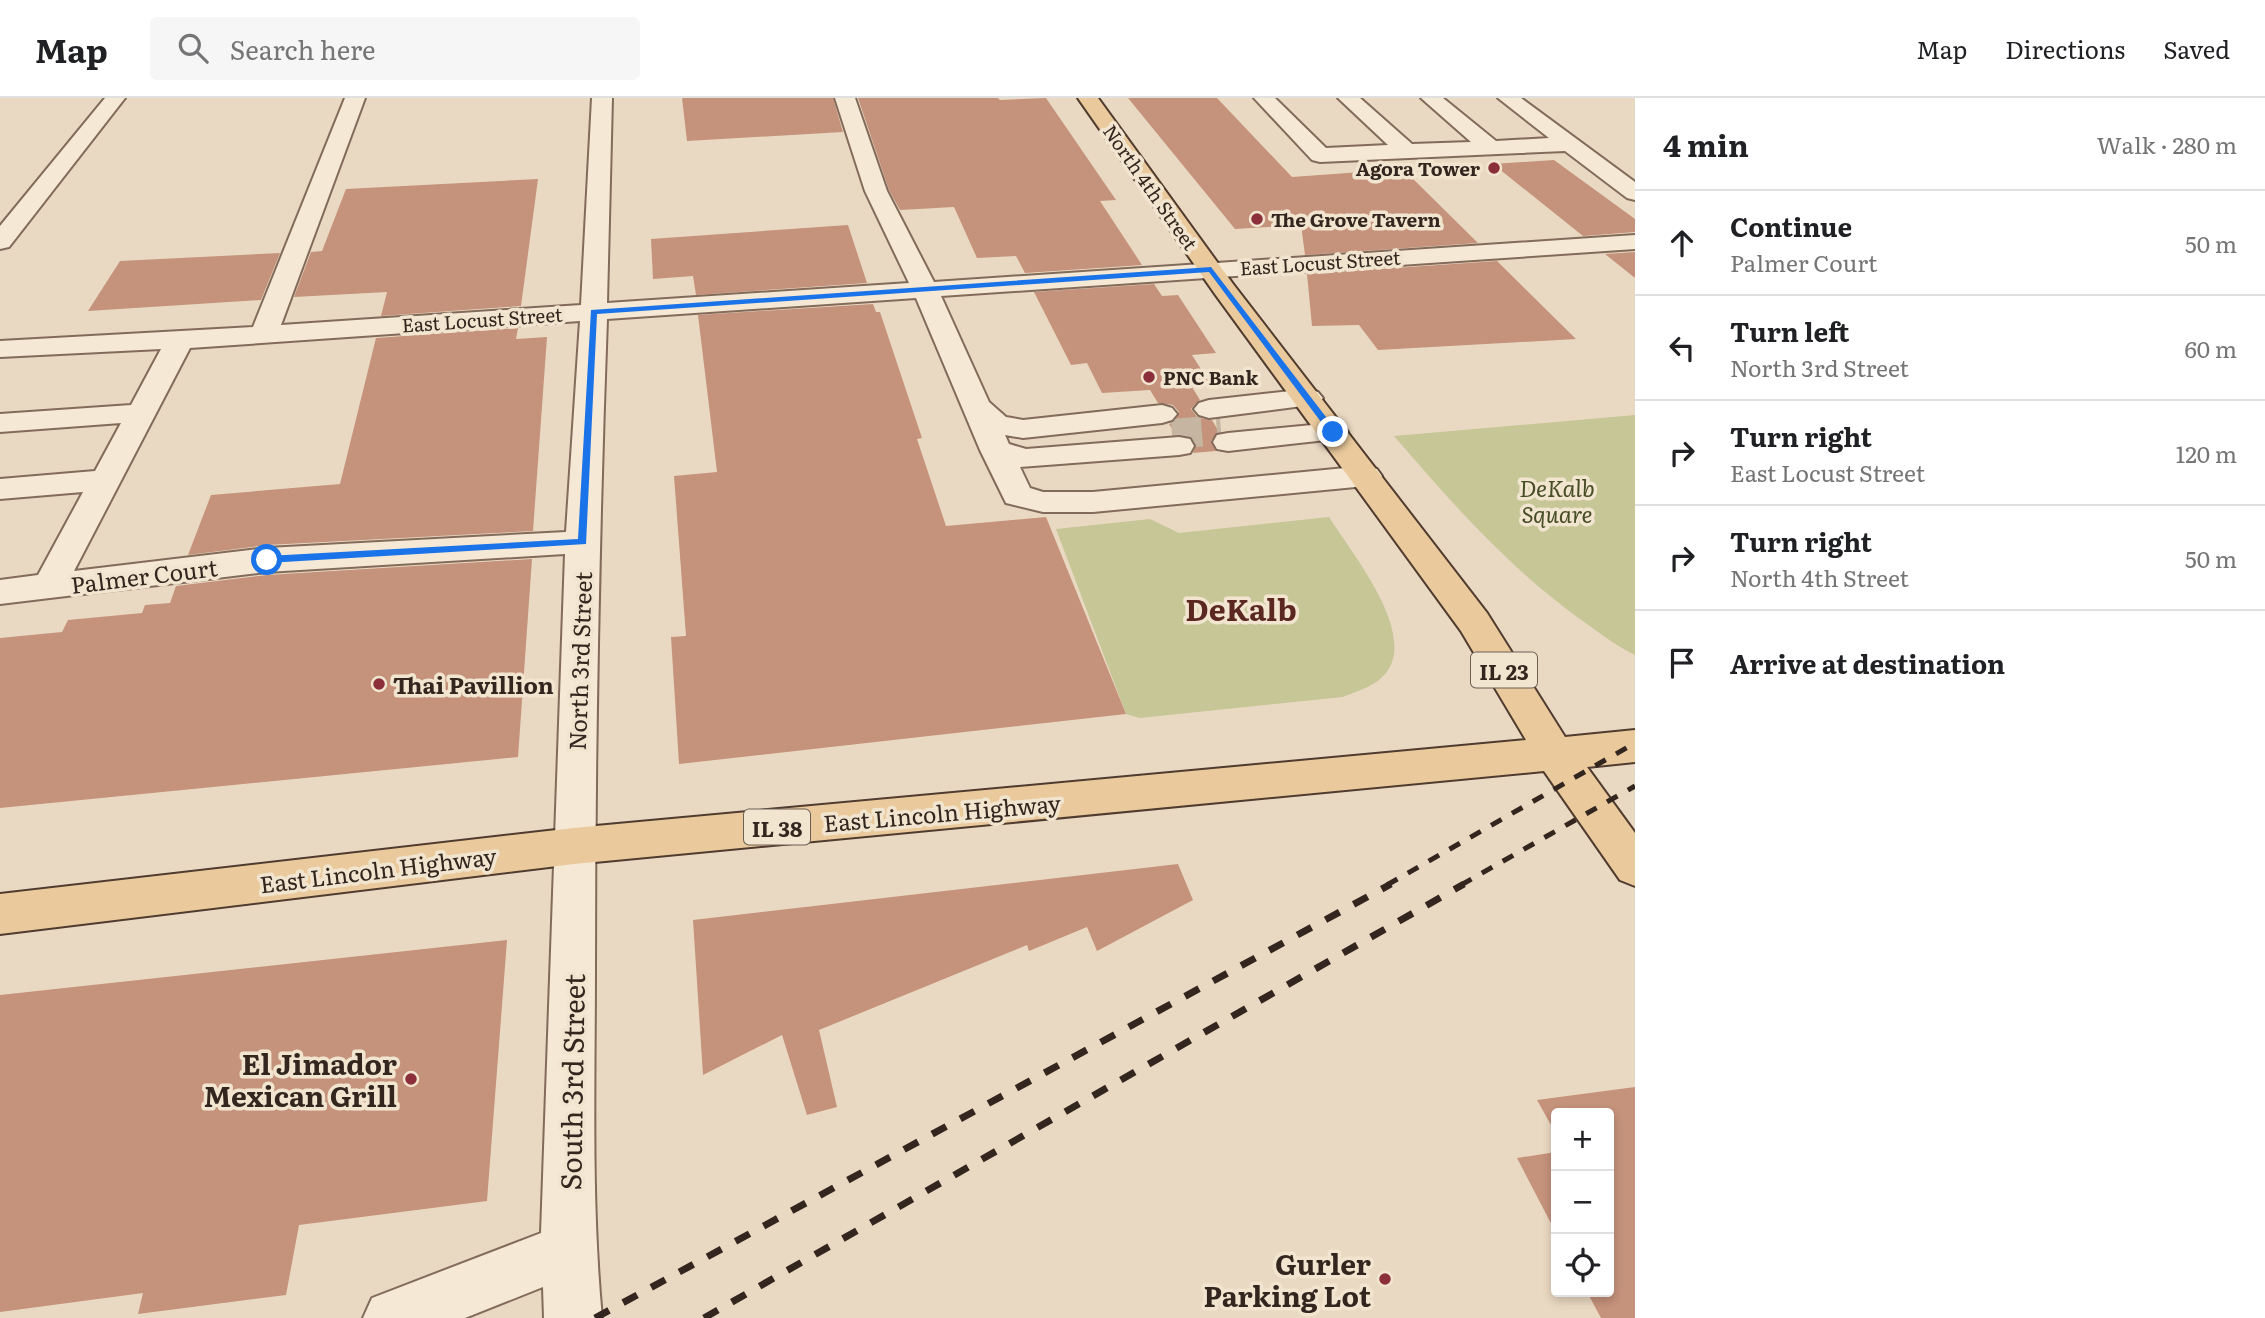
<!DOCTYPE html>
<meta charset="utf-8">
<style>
body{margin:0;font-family:Literata,serif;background:#f6f6f6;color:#202124}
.controls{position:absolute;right:21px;bottom:21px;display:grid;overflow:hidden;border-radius:7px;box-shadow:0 4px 10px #0003}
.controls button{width:63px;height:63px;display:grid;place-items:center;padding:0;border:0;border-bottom:2px solid #e0e0e0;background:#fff;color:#202124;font:35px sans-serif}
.stop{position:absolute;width:21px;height:21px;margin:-16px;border:5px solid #1a73e8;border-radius:50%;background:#fff}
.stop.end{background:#1a73e8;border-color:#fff;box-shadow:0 2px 7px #0008}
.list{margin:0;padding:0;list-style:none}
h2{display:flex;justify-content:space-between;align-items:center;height:91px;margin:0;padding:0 28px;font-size:30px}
h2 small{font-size:23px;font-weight:400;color:#757577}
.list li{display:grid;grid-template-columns:46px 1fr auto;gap:21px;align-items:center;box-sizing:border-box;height:105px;padding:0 28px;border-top:2px solid #e0e0e0}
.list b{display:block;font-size:26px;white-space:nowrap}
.list p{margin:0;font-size:23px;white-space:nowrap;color:#757577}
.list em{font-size:23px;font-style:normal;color:#757577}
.icon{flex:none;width:38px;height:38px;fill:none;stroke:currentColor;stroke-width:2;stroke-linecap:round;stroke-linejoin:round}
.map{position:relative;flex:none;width:1635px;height:1220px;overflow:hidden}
header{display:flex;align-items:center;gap:42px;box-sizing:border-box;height:98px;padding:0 35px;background:#fff;border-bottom:2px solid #e0e0e0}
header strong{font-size:33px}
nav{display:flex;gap:38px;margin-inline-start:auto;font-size:24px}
.search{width:490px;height:63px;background:#f6f6f6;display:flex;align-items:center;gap:18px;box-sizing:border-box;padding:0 24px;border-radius:7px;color:#757577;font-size:26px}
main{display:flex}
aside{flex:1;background:#fff}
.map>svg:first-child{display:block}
.green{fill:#c6c697}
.building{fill:#c5927b}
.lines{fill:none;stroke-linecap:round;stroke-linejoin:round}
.minor-tunnel{stroke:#c5b5a1;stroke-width:30;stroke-dasharray:30 15;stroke-linecap:butt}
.minor-casing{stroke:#826b5b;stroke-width:4}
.major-casing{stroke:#503b2f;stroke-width:4}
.minor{fill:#f5e8d4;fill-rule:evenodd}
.major{fill:#eaca9c;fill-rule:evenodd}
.rail-far1{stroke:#33261e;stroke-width:5;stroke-dasharray:12 12;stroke-linecap:butt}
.rail{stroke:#33261e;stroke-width:7;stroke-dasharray:16 16;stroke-linecap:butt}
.route{fill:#1a73e8}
.poi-dot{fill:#8b303a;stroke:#f2e5d0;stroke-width:2.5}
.labels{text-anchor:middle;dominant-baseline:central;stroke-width:7;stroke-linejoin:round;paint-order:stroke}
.far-poi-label{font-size:19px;font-weight:bold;fill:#33261e;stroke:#f2e5d0;text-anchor:start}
.far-street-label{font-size:19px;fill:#33261e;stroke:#f2e5d0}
.shield{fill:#f2e5d0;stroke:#6c5f53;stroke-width:2}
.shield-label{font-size:21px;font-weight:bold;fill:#33261e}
.park-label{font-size:23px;font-style:italic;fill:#474d26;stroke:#f2e5d0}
.street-label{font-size:23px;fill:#33261e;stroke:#f2e5d0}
.poi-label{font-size:23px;font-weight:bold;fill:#33261e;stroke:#f2e5d0;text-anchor:start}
.near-poi-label{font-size:28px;font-weight:bold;fill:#33261e;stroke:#f2e5d0;text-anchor:end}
.near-street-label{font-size:28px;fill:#33261e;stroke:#f2e5d0}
.district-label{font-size:30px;font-weight:bold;fill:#5b2721;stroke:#f2e5d0}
</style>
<header>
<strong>Map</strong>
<div class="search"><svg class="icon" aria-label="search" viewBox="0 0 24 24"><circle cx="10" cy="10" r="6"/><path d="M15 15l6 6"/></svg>Search here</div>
<nav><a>Map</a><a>Directions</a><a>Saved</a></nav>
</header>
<main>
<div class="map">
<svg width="1635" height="1220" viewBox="0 0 1635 1220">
<rect width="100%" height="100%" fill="#ead9c2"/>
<path class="green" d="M1635,317V557C1614,547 1596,532 1577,519C1506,467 1451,404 1394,338Z
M1329,419C1351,454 1418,535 1386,575C1376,588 1357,593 1343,599L1140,620L1126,616L1056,431L1150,421L1179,435Z"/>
<path class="building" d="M682,0H833L843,34L687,43Z
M858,0H998L1000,2L1046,0L1116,102L1100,103L1142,167L1025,175L1016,158L977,160L954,109L900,112L889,92Z
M1128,0H1217L1292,79L1403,71L1478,145L1305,157L1301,127L1235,131Z
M1554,62L1635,121V134L1583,138L1493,66Z
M538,81L521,208L381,218L387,194L294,199L311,154L322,153L346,91Z
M848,127L867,185L696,197L693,178L653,181L651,141Z
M1635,154V180L1605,156Z
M280,155L261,202L88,213L120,163Z
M1497,163L1576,241L1378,252L1359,227L1312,228L1307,176Z
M1154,186L1162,198L1178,197L1216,255L1192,257L1211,287L1192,289L1200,302L1191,311L1198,320L1212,322L1219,334L1211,343L1216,353L1193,355L1196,347L1192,340L1176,337L1169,326L1174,324L1179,314L1173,307L1158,305L1150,292L1102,295L1087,265L1071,267L1034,194Z
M873,206L876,214H880L922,340L917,341L946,428L1046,419L1126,616L679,666L671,539L686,538L674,378L717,374L698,217Z
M518,230L516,241L547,239L533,433L267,447L188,457L211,397L340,386L376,240Z
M532,461L518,659L0,710V540L62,534L68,522L142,515L145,507L170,505L176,488L267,477Z
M1178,766L1193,802L1097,853L1087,829L1029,853L1027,847L819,932L837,1009L807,1017L782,937L703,977L693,822Z
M507,842L487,1103L299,1127L286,1197L138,1216L143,1195L0,1214V897Z
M1635,989V1220H1601L1587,1194H1609V1015H1556V1036L1537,1002Z
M1556,1054V1135L1517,1060Z"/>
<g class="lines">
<path class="minor-tunnel" d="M1172,336L1221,332"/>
<defs>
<path id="minor" d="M105,0H125L9,149L0,151V128Z
M345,0H365L281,227L581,207L592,0H612L607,205L909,185L865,93L835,0H855L887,93L934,184L1635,137V151L941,198L989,304L1006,319L1023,322L1162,307L1172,310L1177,316L1172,322L1162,325L1023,340L1005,337L1009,346L1026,351L1179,339L1190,341L1194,348L1190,355L1179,357L1020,369L1030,390L1043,394H1093L1366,368L1377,371L1382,378L1377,385L1366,388L1093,414H1043L1006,405L980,352L916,200L607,221C599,438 595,654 595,871C595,987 591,1104 602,1220H544L543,1189L465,1220H363L372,1200L541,1135L565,456L267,474L0,506V482L38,477L83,394L0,401V381L95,373L121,325L0,334V316L131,307L161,251L0,259V243L253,229ZM580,223L566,434L267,450L74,473L190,250Z
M1254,0H1275L1326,50L1388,47L1338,0H1360L1412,46L1471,44L1421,0H1443L1496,43L1549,40L1498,0H1521L1635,84V102L1627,100L1565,53L1320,64L1312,62Z
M1308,291L1318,294L1323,300L1318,306L1209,320L1199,317L1194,311L1199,305L1209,302Z
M1333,325L1344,328L1348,334L1344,340L1228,353L1217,351L1213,344L1217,337L1228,335Z"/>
<path id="major" d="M1078,0H1098L1233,186L1487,515L1565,639L1635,632V664L1587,669L1635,735V788L1620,782L1544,673L574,766L0,836V796L574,730L1526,642L1461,533L1215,196Z"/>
</defs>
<use href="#minor" class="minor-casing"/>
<use href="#major" class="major-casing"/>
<use href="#minor" class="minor"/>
<use href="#major" class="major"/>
<path class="rail-far1" d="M1387,787L1635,645
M1461,787L1635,688"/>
<path class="rail" d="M595,1220L1391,786
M704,1220L1464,786"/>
</g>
<path class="route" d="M1211,169L1336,332V336H1330L1209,174L597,216L586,446L267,465L262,462L267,458L578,441L591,212Z"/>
<g class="poi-dot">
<circle cx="1494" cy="70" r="7"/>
<circle cx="1257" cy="121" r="7"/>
<circle cx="1149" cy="279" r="7"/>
<circle cx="379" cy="586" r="7"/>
<circle cx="411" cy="981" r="7"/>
<circle cx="1385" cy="1181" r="7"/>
</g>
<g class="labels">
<g class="far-poi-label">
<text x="1480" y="70" text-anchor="end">Agora Tower</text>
<text x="1271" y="121">The Grove Tavern</text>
<text x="1163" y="279">PNC Bank</text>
</g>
<g class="far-street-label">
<text transform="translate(1151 89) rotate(55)">North 4th Street</text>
<text transform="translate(1320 164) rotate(-4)">East Locust Street</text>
<text transform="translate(482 221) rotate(-4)">East Locust Street</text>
</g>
<g class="shield">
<rect x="1471" y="554.5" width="66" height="35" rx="5"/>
<rect x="744" y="711.5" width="66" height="35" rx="5"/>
</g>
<g class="shield-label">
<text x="1504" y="572">IL 23</text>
<text x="777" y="729">IL 38</text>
</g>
<g class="park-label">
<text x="1557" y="389">DeKalb<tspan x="1557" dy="26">Square</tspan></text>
</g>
<g class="street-label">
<text transform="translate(144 477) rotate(-7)">Palmer Court</text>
<text transform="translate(579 563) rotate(-88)">North 3rd Street</text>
<text transform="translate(942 714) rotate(-5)">East Lincoln Highway</text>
<text transform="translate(378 771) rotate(-7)">East Lincoln Highway</text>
</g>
<g class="poi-label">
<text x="393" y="586">Thai Pavillion</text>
</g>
<g class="near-poi-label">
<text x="397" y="965">El Jimador<tspan x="397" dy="32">Mexican Grill</tspan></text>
<text x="1371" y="1165">Gurler<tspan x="1371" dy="32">Parking Lot</tspan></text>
</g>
<g class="near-street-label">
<text transform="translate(571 984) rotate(-89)">South 3rd Street</text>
</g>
<g class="district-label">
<text x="1241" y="510">DeKalb</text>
</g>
</g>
</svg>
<div class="controls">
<button>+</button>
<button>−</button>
<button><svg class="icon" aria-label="locate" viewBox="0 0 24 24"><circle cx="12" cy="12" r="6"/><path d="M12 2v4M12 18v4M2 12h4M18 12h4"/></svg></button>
</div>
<div class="stop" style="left:267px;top:462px"></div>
<div class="stop end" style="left:1333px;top:334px"></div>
</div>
<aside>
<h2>4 min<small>Walk · 280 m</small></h2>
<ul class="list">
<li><svg class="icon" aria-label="ahead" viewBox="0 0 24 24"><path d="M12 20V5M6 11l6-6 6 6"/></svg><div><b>Continue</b><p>Palmer Court</p></div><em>50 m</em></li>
<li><svg class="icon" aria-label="left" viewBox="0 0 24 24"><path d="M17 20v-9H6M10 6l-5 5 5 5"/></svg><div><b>Turn left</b><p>North 3rd Street</p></div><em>60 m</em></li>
<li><svg class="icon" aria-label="right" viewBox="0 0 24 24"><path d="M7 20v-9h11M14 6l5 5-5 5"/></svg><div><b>Turn right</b><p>East Locust Street</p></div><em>120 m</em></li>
<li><svg class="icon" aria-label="right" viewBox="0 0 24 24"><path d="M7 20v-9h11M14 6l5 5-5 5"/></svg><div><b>Turn right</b><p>North 4th Street</p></div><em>50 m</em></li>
<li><svg class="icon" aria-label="arrive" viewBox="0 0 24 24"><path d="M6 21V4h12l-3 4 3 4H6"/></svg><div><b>Arrive at destination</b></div></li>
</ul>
</aside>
</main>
